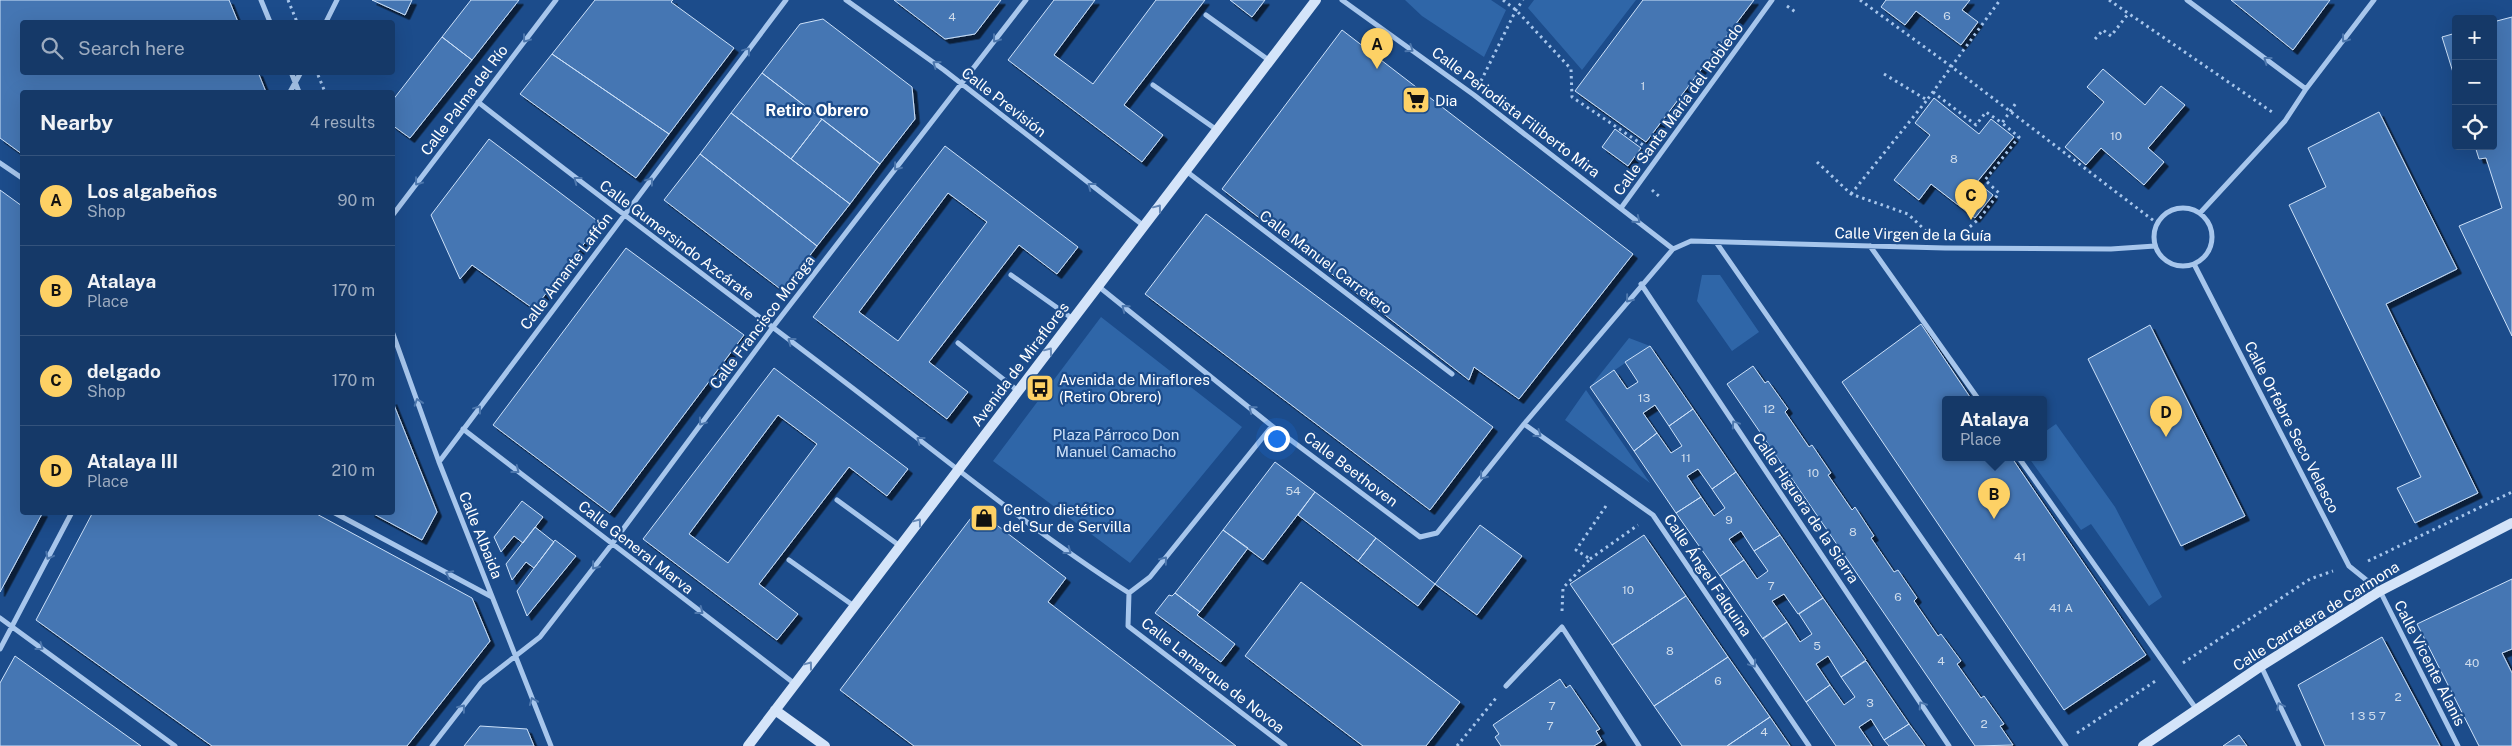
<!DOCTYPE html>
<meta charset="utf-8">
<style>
body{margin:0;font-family:"Public Sans",sans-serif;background:#224471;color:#f1f3f6}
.controls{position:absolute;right:15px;top:15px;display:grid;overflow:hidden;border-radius:5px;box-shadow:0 5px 20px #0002}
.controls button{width:45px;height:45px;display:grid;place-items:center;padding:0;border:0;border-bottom:1px solid #34537c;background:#153968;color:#f1f3f6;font:25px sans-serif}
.you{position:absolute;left:1276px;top:438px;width:18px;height:18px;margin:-12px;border:4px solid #fff;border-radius:50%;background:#1a73e8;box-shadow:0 0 0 8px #1a73e833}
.badge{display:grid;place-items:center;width:32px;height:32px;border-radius:50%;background:#fdd165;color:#111;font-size:16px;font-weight:700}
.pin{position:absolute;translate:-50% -41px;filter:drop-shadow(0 1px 2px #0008)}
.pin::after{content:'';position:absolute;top:26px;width:18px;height:15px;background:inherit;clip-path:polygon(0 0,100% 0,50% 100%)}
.popup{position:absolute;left:1942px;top:396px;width:105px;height:65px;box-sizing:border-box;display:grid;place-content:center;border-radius:5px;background:#153968;filter:drop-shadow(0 1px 4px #0005);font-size:16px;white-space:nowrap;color:#9dacc0}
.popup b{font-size:19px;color:#f1f3f6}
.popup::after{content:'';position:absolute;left:50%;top:100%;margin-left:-10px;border:10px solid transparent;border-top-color:#153968}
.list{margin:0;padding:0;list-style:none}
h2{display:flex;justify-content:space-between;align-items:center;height:65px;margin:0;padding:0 20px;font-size:21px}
h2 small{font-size:16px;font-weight:400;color:#9dacc0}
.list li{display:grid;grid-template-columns:32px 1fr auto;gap:15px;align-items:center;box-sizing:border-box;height:90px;padding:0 20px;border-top:1px solid #34537c}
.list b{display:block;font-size:19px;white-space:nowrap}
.list p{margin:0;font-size:16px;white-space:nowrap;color:#9dacc0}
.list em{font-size:16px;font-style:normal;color:#9dacc0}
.icon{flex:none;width:28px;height:28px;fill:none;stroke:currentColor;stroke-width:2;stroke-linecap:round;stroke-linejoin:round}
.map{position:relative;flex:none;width:2512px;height:746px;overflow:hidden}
.search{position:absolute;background:#153968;box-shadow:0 5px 20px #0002;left:20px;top:20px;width:375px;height:55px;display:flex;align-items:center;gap:12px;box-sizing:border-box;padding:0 18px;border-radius:5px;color:#9dacc0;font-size:19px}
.panel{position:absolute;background:#153968;box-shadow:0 5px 20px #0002;left:20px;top:90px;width:375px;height:425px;border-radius:5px}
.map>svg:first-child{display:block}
.green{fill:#2f66a8}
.building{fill:#4476b3;stroke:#cde1f9;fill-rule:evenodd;filter:url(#shadow)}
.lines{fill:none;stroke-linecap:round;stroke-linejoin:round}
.path{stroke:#a7c6ec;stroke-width:3;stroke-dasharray:2.5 4;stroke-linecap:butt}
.street{stroke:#a7c6ec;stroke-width:5}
.secondary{stroke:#d4e4f9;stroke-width:10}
.oneway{stroke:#4d77ad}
.oneway2{stroke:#6689b7}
.labels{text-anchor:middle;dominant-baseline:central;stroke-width:4.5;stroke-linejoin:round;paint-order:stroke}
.number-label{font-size:12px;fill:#d0ddec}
.street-label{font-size:15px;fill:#fff;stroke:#1c4c8b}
.poi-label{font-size:15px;fill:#fff;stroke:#1c4c8b;text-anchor:start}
.park-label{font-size:15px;fill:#cde1f9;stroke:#1c4c8b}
.neighbourhood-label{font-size:16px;font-weight:bold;fill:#fff;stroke:#1c4c8b}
</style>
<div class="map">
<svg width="2512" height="746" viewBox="0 0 2512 746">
<defs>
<filter id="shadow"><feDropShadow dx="4.5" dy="4.5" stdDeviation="0" flood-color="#0009"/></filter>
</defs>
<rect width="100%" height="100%" fill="#1c4c8b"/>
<path class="green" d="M1405,0H1491L1506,10L1484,57L1422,16Z
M1534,0H1636L1582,70L1528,8Z
M1702,275H1720L1759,332L1732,351L1697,301Z
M1101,317L1242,427L1130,563L993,461Z
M1629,338L1650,346L1590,387Z
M1586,390L1650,483L1565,420Z
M2056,424L2115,507L2162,597L2149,606L2091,524L2081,530L2029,458H2043V433Z"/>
<path class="building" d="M0,0H229L238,22H22V72H258L266,92H22V154L0,138Z
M372,0H412L405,15Z
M471,0H519L472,60L442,37Z
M595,0H673L671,2L734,48L669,134L552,54Z
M894,0H1001L975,34L945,39Z
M1054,0H1095L1054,55L1093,84L1156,0H1205L1124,105L1163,135L1142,162L1008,60Z
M1230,0H1265L1252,17Z
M1643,0H1754L1646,142L1575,91Z
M1886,0H1970L1962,10L1978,22L1961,45L1916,11L1905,25L1881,7Z
M2231,0H2330L2293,50Z
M2512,17V336L2459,226L2502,208L2486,158L2479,159L2475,146H2493V22Z
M823,19L912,87L915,119L880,164L762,73L800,24Z
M1342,30L1633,254L1519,399L1474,367L1469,380L1222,189Z
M2456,33V82L2442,37Z
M442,37L472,60L410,138L392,125V101Z
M552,54L669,134L636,178L520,94Z
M2103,69L2145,105L2161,86L2185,105L2148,148L2164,162L2144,185L2101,148L2086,165L2065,147L2104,102L2087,87Z
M762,73L822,119L791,159L731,113Z
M1934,98L1979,134L1991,119L2014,137L1977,182L1993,195L1975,218L1931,184L1919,200L1894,180L1930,135L1915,123Z
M2379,112L2457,269L2386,304L2478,493L2415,523L2397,488L2421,477L2289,205L2326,187L2308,148Z
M731,113L850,204L817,246L700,154Z
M822,119L880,164L850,204L791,159Z
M1615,129L1641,148L1628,166L1602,147Z
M489,139L600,223L534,309L472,265L460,279L431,215Z
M945,146L1078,247L1057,274L1019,245L929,362L968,392L947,419L813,317ZM948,193L987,222L898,341L859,312Z
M700,154L817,246L783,291L664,200Z
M0,190L22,206V512H43L0,592Z
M1206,214L1493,427L1430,510L1145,294Z
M626,248L744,335L610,513L493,425Z
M1921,324L1972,400H1945V458H2012L2146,655L2064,710L1842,382Z
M2150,325L2245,516L2181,546L2088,359Z
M1650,346L1693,409L1669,426L1655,405L1643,413L1657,433L1634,451L1590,387L1614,370L1627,389L1638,382L1625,362Z
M1753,366L1765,383L1768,381L1788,409L1785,412L1809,447L1812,445L1831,473L1828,475L1852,510L1855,507L1874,536L1871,538L1894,572L1898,570L1917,598L1914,601L1938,636L1941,634L1961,661L1957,664L1981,698L1984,696L2004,724L2000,726L2013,745L1975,746L1727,384Z
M774,368L908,469L887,496L849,467L759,584L798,614L777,640L643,539ZM778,415L817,444L728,563L689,534Z
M392,400L437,512L422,540L370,512H392Z
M1693,409L1736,472L1712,489L1698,469L1687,476L1701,497L1676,513L1634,451L1657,433L1671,453L1682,446L1669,426Z
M1275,462L1315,492L1263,560L1223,530Z
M1736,472L1780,535L1754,551L1741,531L1729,539L1744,560L1720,576L1676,513L1701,497L1714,516L1725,508L1712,489Z
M1315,492L1376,538L1358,561L1298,515Z
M522,501L543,517L523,543L514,536L501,552L494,537Z
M977,510L1066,578L1048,602L1236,746H914L840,690Z
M93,512H313L472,598L490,641L407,746H212L36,620Z
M1480,525L1522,556L1477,615L1435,584Z
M535,527L554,542L534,568L526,562L512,580L506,564Z
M1223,530L1248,548L1200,612L1175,593Z
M1644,535L1686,596L1612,645L1570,584Z
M1780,535L1823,598L1798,614L1784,594L1772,601L1787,622L1763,639L1720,576L1744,560L1757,579L1768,571L1754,551Z
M1376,538L1435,584L1418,606L1358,561Z
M555,540L576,556L527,616L517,591Z
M2512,579V649L2502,653L2512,673V746H2479L2417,624Z
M1301,582L1460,702L1426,746H1363L1245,656Z
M1175,593L1200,612L1197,615L1235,644L1221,662L1155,613L1169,595L1172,596Z
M1686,596L1728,657L1654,706L1612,645Z
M1823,598L1866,660L1841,677L1828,656L1816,664L1830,685L1806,702L1763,638L1787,622L1800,642L1812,634L1799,614Z
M2382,637L2440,746H2325L2298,685Z
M15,656L141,746H0V683Z
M1728,657L1770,717L1727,746H1682L1654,706Z
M1866,661L1909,724L1884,740L1871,719L1859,727L1872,746H1836L1806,702L1830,685L1844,705L1855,697L1841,677Z
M1560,679L1566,688L1570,685L1600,729L1596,731L1602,741L1594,746H1501L1495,737L1499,734L1493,725Z
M1770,717L1790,746H1727Z
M1909,724L1925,746H1889L1884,740Z
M480,726L527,729L534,746H464Z
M2239,735L2247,746H2223Z"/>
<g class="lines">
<path class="path" d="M288,0L297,22
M1503,0L1516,10L1571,69L1572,97L1646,147
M1860,0L1952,67L2158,224
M2109,0L2272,112
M1787,6L1797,13
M2095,39L2103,30L2111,36L2128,14
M1884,74L1927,100L2000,0
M318,75L325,92
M1481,81L1516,10L1523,0
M1933,92L1976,125L1986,112L2002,123L2016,103
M1817,162L1851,194L1908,214L1926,231
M1652,190L1661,198
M1851,194L1927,100
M1965,231L1980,218L1999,193L1985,180L2019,137L2002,123
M1590,559L1638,525
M2368,561L2512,492
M1562,611L1563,588L1590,559L1576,550L1608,503
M2183,663L2310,579L2333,571
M2077,733L2157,680
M1457,746L1496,698"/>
<path class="street" d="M261,0L270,22
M846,0L944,70L1144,226
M1342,0L1474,95L1673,249
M2187,0L2306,89
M1206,15L1270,61
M326,22L337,0
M291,72L299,92
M1153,85L1217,130
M290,92L301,72
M478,102C599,197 723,289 846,383C939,454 1031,530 1129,593L1128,626L1285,746
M0,163L22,178
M1186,171L1452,374
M1621,208L1772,0
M2154 237a29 29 0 1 1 58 0a29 29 0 1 1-58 0Z
M2200,213L2285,121L2306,89L2374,0
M392,216L556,0
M1716,242L2066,746
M1870,246L1979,400
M2194,264L2349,566L2380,591L2458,746
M1011,275L1073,319
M1641,284L1949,746
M1098,286L1272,426L1420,537L1437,533L1524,424
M392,331L439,462L551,746
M958,343L1018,391
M463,429L795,684
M2019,458L2197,710
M439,462L786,0
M837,500L900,546
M333,512L492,597
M789,560L854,606
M1129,593L1150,577L1272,426
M0,618L175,746
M0,649L72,512
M2261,666L2299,746
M1506,686L1562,627L1639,746
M432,746L481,683L540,637L612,544L773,327L1026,0
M1809,746L1653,515L1524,424L1673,249L1691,241L1945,248L2111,249L2155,246"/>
<path class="secondary" d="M775,710L825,746
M748,746L1316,0
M2143,746L2261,666L2380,591L2512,523"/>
</g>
<defs><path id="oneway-chevron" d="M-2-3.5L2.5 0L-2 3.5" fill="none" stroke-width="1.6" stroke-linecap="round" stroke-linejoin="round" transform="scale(1.25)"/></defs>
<g class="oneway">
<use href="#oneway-chevron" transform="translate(526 39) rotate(127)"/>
<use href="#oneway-chevron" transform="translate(996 39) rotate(127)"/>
<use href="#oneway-chevron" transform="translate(2345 39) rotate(127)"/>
<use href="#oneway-chevron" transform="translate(1410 49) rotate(35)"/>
<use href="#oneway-chevron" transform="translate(747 51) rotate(-53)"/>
<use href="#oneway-chevron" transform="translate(2267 60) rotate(-143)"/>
<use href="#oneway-chevron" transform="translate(936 64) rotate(-144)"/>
<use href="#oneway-chevron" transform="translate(897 167) rotate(128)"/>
<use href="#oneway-chevron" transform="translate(577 180) rotate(-142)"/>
<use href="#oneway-chevron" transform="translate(650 181) rotate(-53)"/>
<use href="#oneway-chevron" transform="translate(418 182) rotate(127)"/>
<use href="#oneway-chevron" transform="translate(1091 186) rotate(-142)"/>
<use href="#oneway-chevron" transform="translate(1637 220) rotate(39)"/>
<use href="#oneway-chevron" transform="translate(1629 299) rotate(129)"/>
<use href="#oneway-chevron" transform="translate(1125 308) rotate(-141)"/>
<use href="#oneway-chevron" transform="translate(791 341) rotate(-143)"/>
<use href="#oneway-chevron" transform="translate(418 402) rotate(-109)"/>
<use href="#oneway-chevron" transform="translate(478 409) rotate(-53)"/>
<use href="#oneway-chevron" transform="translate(1252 409) rotate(-141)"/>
<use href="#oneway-chevron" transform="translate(702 422) rotate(126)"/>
<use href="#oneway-chevron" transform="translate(1735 424) rotate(-124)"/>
<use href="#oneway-chevron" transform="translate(1538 434) rotate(36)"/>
<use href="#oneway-chevron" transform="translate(920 440) rotate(-143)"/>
<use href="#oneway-chevron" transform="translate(516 470) rotate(38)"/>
<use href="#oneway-chevron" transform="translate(1483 476) rotate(129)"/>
<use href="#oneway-chevron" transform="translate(1068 551) rotate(37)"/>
<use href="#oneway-chevron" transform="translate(49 556) rotate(118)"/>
<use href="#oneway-chevron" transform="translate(1164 560) rotate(-51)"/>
<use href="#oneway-chevron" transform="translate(595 566) rotate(128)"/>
<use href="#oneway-chevron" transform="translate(449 574) rotate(-152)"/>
<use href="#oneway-chevron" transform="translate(700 611) rotate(38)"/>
<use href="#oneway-chevron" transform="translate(40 647) rotate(36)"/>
<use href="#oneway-chevron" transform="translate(1753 664) rotate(56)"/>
<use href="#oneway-chevron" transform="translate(533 701) rotate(-112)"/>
<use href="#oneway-chevron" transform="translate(1922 705) rotate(-123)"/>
<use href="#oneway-chevron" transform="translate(2280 706) rotate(-116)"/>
<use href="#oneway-chevron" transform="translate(462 708) rotate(-52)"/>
</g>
<g class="oneway2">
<use href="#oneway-chevron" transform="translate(1158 208) rotate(-53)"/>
<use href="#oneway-chevron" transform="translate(1049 351) rotate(-53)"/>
<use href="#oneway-chevron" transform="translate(918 522) rotate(-53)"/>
<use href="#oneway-chevron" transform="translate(809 665) rotate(-53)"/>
</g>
<defs>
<symbol id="supermarket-square" viewBox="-11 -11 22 22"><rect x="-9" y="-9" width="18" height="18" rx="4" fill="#fdd165" stroke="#1c4c8b"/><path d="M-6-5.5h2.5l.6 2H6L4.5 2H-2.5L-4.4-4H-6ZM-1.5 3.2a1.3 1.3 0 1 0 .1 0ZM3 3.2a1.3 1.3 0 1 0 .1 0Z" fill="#111"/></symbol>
<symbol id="bus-square" viewBox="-11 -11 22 22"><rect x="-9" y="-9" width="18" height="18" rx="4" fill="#fdd165" stroke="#1c4c8b"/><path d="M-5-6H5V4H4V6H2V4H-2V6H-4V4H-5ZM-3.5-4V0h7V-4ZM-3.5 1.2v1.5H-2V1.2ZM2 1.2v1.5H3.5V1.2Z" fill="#111"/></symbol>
<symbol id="shop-square" viewBox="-11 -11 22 22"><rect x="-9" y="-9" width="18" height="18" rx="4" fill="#fdd165" stroke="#1c4c8b"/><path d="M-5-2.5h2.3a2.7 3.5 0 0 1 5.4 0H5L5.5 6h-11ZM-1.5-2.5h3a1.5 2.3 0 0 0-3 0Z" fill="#111"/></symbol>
</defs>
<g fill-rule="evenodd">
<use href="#supermarket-square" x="1400" y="84" width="32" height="32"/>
<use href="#bus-square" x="1024" y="372" width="32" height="32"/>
<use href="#shop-square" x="968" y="502" width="32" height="32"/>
</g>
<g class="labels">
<g class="number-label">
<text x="1947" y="16">6</text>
<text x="952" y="17">4</text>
<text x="1643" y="86">1</text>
<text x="2116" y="136">10</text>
<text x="1954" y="159">8</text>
<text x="1644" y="398">13</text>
<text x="1769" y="409">12</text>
<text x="1686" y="458">11</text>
<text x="1813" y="473">10</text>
<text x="1293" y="491">54</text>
<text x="1729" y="520">9</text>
<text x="1853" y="532">8</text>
<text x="2020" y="557">41</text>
<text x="1771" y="586">7</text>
<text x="1628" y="590">10</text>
<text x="1898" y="597">6</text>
<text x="2061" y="608">41 A</text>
<text x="1817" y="646">5</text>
<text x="1670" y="651">8</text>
<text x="1941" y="661">4</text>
<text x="2472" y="663">40</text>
<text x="1718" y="681">6</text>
<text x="2398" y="697">2</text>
<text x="1870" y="703">3</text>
<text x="1552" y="706">7</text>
<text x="2368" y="716">1 3 5 7</text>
<text x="1984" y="724">2</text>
<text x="1550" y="726">7</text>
<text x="1764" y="732">4</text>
</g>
<g class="street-label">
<text transform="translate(464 100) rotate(-53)">Calle Palma del Río</text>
<text transform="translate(1004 102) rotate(38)">Calle Previsión</text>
<text transform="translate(1678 109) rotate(-54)">Calle Santa María del Robledo</text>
<text transform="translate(1516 112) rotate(37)">Calle Periodista Filiberto Mira</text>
<text transform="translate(1913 234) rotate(1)">Calle Virgen de la Guía</text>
<text transform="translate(677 240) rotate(37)">Calle Gumersindo Azcárate</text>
<text transform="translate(1326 262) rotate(37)">Calle Manuel Carretero</text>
<text transform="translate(566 271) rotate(-53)">Calle Amante Laffón</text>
<text transform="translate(762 322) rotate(-53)">Calle Francisco Moraga</text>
<text transform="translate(1020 364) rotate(-53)">Avenida de Miraflores</text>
<text transform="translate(2292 427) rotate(63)">Calle Orfebre Seco Velasco</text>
<text transform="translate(1351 469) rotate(37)">Calle Beethoven</text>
<text transform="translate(1806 508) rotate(56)">Calle Higuera de la Sierra</text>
<text transform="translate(481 535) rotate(68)">Calle Albaida</text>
<text transform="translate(636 547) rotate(38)">Calle General Marva</text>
<text transform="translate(1708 575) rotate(56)">Calle Ángel Falquina</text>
<text transform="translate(2316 616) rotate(-32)">Calle Carretera de Carmona</text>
<text transform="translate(2430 663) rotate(63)">Calle Vicente Alanís</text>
<text transform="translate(1213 675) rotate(38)">Calle Lamarque de Novoa</text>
</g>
<g class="poi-label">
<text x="1435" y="100">Dia</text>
<text x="1059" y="379">Avenida de Miraflores<tspan x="1059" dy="17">(Retiro Obrero)</tspan></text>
<text x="1003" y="509">Centro dietético<tspan x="1003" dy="17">del Sur de Servilla</tspan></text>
</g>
<g class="park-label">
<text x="1116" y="434">Plaza Párroco Don<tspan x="1116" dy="17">Manuel Camacho</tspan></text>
</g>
<g class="neighbourhood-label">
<text x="817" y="110">Retiro Obrero</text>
</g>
</g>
</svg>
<div class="controls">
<button>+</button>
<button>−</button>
<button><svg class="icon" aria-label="locate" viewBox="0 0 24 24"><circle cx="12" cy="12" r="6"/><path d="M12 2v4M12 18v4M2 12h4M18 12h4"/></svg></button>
</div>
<div class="you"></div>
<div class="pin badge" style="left:1377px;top:69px">A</div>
<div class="pin badge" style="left:1994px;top:519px">B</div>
<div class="popup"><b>Atalaya</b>Place</div>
<div class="pin badge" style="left:1971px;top:220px">C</div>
<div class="pin badge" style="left:2166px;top:437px">D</div>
<div class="search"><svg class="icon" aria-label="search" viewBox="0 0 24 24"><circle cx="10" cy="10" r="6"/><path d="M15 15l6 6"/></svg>Search here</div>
<section class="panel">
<h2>Nearby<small>4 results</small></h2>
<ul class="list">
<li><span class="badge">A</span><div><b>Los algabeños</b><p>Shop</p></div><em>90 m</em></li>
<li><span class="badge">B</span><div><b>Atalaya</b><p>Place</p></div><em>170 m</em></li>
<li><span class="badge">C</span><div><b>delgado</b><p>Shop</p></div><em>170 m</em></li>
<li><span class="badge">D</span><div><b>Atalaya III</b><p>Place</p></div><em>210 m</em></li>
</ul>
</section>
</div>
